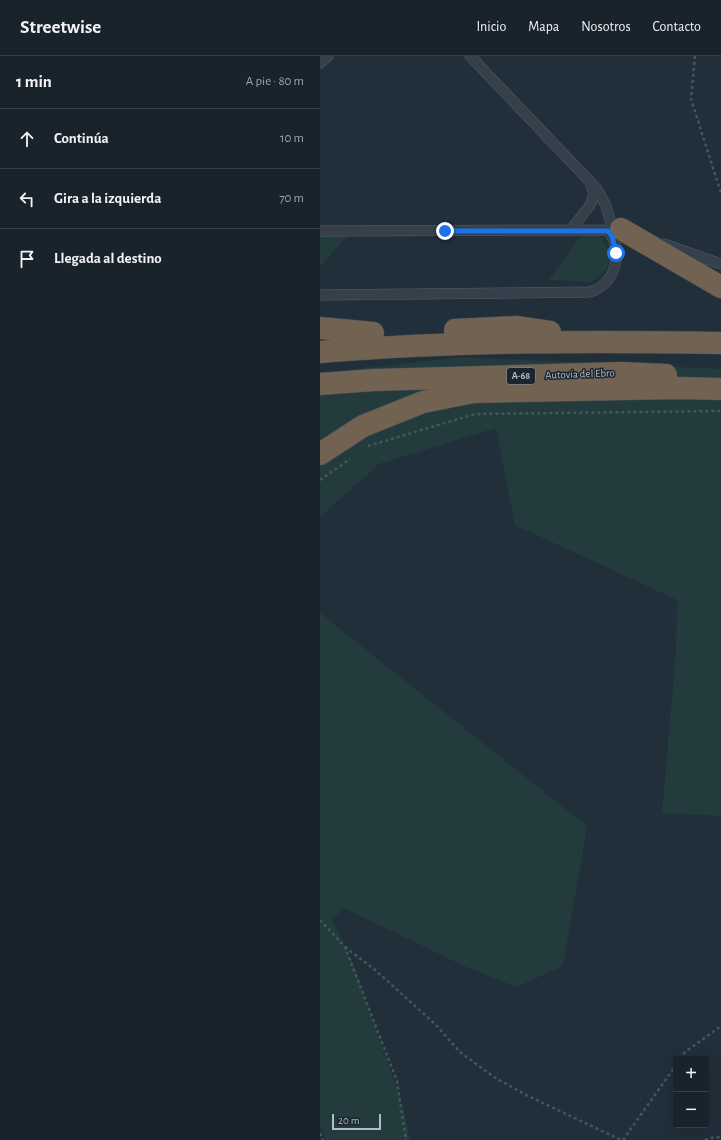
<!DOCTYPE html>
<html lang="es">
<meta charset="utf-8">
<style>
body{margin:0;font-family:"Alegreya Sans",sans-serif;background:#222b34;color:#f1f3f6}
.controls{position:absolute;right:12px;bottom:12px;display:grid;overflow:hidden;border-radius:4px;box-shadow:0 4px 16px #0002}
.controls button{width:36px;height:36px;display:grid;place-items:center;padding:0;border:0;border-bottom:1px solid #374048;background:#19232c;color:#f1f3f6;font:20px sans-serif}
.scale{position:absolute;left:12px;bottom:10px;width:49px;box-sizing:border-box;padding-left:4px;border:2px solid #b0bbc7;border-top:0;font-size:11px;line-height:14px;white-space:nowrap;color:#b0bbc7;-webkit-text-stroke:3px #1a2530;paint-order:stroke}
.stop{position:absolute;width:12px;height:12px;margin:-9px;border:3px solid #1a73e8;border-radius:50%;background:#fff}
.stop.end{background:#1a73e8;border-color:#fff;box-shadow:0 1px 4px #0008}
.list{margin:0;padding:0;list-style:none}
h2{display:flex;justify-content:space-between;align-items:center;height:52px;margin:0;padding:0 16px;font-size:17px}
h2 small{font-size:13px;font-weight:400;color:#9fa4a9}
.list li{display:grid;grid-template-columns:26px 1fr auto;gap:12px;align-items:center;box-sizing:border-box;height:60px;padding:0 16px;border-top:1px solid #374048}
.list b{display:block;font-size:15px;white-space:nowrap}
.list em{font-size:13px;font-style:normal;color:#9fa4a9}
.icon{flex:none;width:22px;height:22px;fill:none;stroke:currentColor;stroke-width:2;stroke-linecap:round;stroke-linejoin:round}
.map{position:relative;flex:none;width:401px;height:1084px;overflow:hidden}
header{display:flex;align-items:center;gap:24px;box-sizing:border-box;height:56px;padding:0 20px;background:#19232c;border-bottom:1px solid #374048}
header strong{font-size:19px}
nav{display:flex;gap:22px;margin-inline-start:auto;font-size:14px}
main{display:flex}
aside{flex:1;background:#19232c}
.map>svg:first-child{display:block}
.green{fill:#233b3c}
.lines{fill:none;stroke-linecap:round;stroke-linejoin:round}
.lane-casing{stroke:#535e69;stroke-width:11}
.highway-casing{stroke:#404b56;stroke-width:23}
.path{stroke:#415859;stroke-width:2.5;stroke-dasharray:3 3;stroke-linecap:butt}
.lane{stroke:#35404b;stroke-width:10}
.highway{stroke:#716252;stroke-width:22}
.route{stroke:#1a73e8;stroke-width:5}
.labels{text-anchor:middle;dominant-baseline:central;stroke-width:3;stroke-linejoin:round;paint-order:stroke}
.shield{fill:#1a2530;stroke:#838e9a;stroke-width:1}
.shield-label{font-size:10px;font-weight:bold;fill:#b0bbc7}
.street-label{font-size:11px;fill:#b0bbc7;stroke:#1a2530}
</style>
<header>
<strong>Streetwise</strong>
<nav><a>Inicio</a><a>Mapa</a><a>Nosotros</a><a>Contacto</a></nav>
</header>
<main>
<aside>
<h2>1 min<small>A pie · 80 m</small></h2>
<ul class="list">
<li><svg class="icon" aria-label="ahead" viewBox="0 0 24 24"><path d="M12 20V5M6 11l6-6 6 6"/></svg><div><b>Continúa</b></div><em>10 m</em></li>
<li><svg class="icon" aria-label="left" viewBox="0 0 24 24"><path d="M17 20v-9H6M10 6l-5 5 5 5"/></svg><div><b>Gira a la izquierda</b></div><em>70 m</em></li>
<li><svg class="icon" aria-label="arrive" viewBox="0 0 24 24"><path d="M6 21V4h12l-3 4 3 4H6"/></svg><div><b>Llegada al destino</b></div></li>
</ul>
</aside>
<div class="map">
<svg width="401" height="1084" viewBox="0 0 401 1084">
<rect width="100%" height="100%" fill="#212f3b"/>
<path class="green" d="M263,177C266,177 270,177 273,177C278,178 283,183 285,187C295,204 288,218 271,226L229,224Z
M0,178H26L28,180L0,210Z
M143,301L401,313V760L342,757L356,594L357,544L195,469L176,372L59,408L0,461V317Z
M0,557L267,770L243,910L196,931L144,910L24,852L12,864L32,905L84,1054L90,1084H6L0,1068Z"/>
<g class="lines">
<defs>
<path id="lane" d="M150,0L277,133L286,150L291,167L303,174
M0,7L8,0
M0,175L293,174
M250,175L270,149L274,139L271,129
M344,188L401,208
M0,239L269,236C295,230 305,195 288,175"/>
<path id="highway" d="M301,173L401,231
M0,272L53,277
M135,274L196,271L230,276
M0,296C133,285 267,285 401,287
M0,328L54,324L301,317L346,319
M0,398L43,370L103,346L154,336L358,332L401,333"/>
</defs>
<use href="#lane" class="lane-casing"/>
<use href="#highway" class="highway-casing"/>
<path class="path" d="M375,0L371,43L401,137
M48,390L155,358L401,355
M0,424L30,403
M0,864L25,891L77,1025L86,1084
M25,891L54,913L115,968L140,996L174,1021L206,1039L301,1084
M360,1003L365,996L401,970
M0,1077L3,1084
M303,1084L356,1009
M385,1084L390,1082L401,1081"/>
<use href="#lane" class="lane"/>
<use href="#highway" class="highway"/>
</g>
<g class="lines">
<path class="route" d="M125,175H288L292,180L296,197"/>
</g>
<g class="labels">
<rect class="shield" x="187" y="312" width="28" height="16" rx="3"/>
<g class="shield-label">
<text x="201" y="320">A-68</text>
</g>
<g class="street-label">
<text transform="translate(260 318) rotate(-2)">Autovía del Ebro</text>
</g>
</g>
</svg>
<div class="controls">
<button>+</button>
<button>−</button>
</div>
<div class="scale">20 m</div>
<div class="stop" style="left:296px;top:197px"></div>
<div class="stop end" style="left:125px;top:175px"></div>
</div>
</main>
